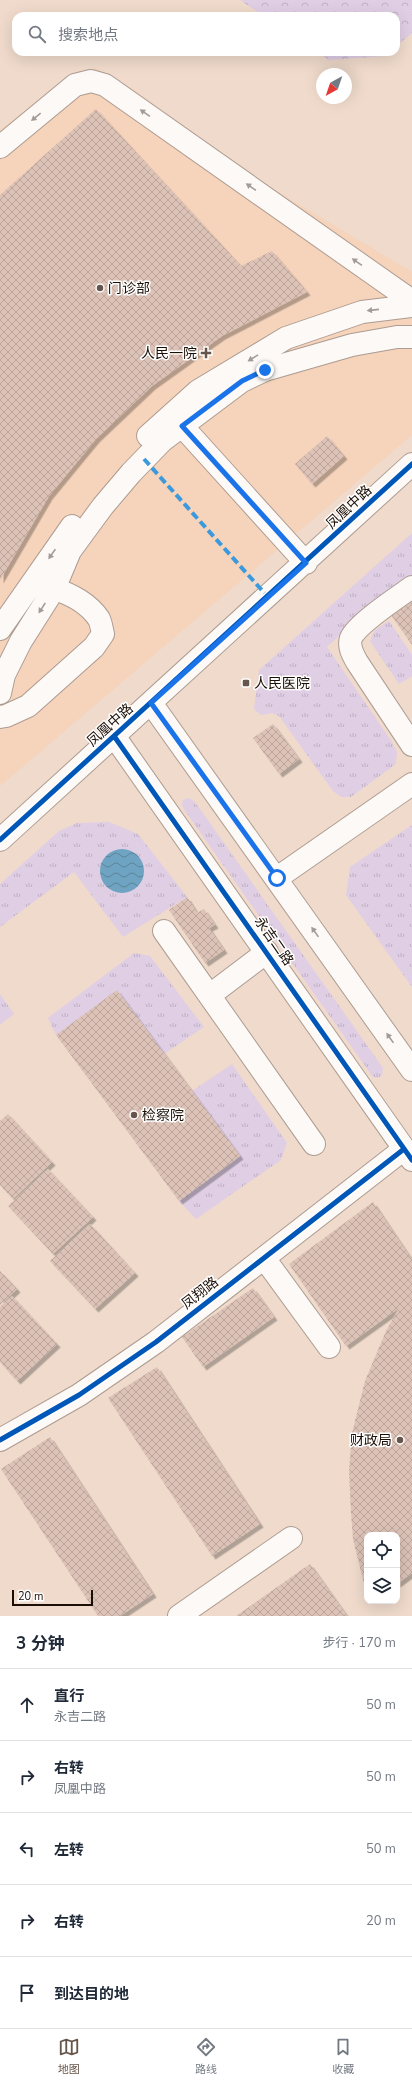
<!DOCTYPE html>
<html lang="zh">
<meta charset="utf-8">
<style>
body{margin:0;font-family:"Nunito Sans","Noto Sans SC",sans-serif;background:#f6f6f7;color:#1f2937}
.controls{position:absolute;right:12px;bottom:12px;display:grid;overflow:hidden;border-radius:8px;box-shadow:0 4px 16px #0002}
.controls button{width:36px;height:36px;display:grid;place-items:center;padding:0;border:0;border-bottom:1px solid #e0e1e3;background:#fff;color:#1f2937;font:20px sans-serif}
.compass{position:absolute;left:316px;top:68px;width:36px;height:36px;border-radius:50%;background:#fff;box-shadow:0 4px 16px #0002;rotate:220deg}
.scale{position:absolute;left:12px;bottom:10px;width:81px;box-sizing:border-box;padding-left:4px;border:2px solid #1b0e05;border-top:0;font-size:11px;line-height:14px;white-space:nowrap;color:#1b0e05;-webkit-text-stroke:3px #fff;paint-order:stroke}
.stop{position:absolute;width:12px;height:12px;margin:-9px;border:3px solid #1a73e8;border-radius:50%;background:#fff}
.stop.end{background:#1a73e8;border-color:#fff;box-shadow:0 1px 4px #0008}
.list{margin:0;padding:0;list-style:none}
h2{display:flex;justify-content:space-between;align-items:center;height:52px;margin:0;padding:0 16px;font-size:17px}
h2 small{font-size:13px;font-weight:400;color:#747a83}
.list li{display:grid;grid-template-columns:26px 1fr auto;gap:12px;align-items:center;box-sizing:border-box;height:72px;padding:0 16px;border-top:1px solid #e0e1e3}
.list b{display:block;font-size:15px;white-space:nowrap}
.list p{margin:0;font-size:13px;white-space:nowrap;color:#747a83}
.list em{font-size:13px;font-style:normal;color:#747a83}
.icon{flex:none;width:22px;height:22px;fill:none;stroke:currentColor;stroke-width:2;stroke-linecap:round;stroke-linejoin:round}
.map{position:relative;flex:none;width:412px;height:1616px;overflow:hidden}
.search{position:absolute;background:#fff;box-shadow:0 4px 16px #0002;left:12px;right:12px;top:12px;height:44px;display:flex;align-items:center;gap:10px;box-sizing:border-box;padding:0 14px;border-radius:12px;color:#747a83;font-size:15px}
.sheet{height:412px;background:#fff}
nav{display:flex;justify-content:space-around;align-items:center;box-sizing:border-box;height:56px;border-top:1px solid #e0e1e3;background:#fff;font-size:11px;color:#747a83}
nav a{display:grid;justify-items:center;gap:2px}
nav .on{color:#65554a}
.map>svg:first-child{display:block}
.built{fill:#f6d3bb}
.forest{fill:url(#forest-crowns)}
.park{fill:url(#park-tufts)}
.water{fill:url(#water-waves)}
.building{fill:url(#building-cross-hatch);filter:url(#shadow)}
.lines{fill:none;stroke-linecap:round;stroke-linejoin:round}
.minor-casing{stroke:#ac9c91;stroke-width:24}
.minor{stroke:#fdf9f7;stroke-width:22}
.quiet{stroke:#3b9add;stroke-width:4;stroke-dasharray:8 4;stroke-linecap:butt}
.cycleway-casing{stroke:#fff;stroke-width:8}
.cycleway{stroke:#0057b8;stroke-width:5}
.oneway{fill:#a39b96}
.route{stroke:#1a73e8;stroke-width:5}
.poi-dot{fill:#65554a;stroke:#fff;stroke-width:1.5}
.labels{text-anchor:middle;dominant-baseline:central;stroke-width:3;stroke-linejoin:round;paint-order:stroke}
.poi-label{font-size:14px;fill:#1b0e05;stroke:#fff;text-anchor:start}
.street-label{font-size:14px;fill:#1b0e05;stroke:#fff}
</style>
<div class="map">
<svg width="412" height="1616" viewBox="0 0 412 1616">
<defs>
<pattern id="forest-crowns" width="20" height="18" patternUnits="userSpaceOnUse"><rect width="20" height="18" fill="#e0cee5"/><path d="M2 6a3 3 0 1 1 6 0M12 15a3 3 0 1 1 6 0" fill="none" stroke="#c0b0c3"/></pattern>
<pattern id="park-tufts" width="24" height="20" patternUnits="userSpaceOnUse"><rect width="24" height="20" fill="#e0cee5"/><path d="M3 7l-1-3M5 7V3M7 7l1-3M15 17l-1-3M17 17v-4M19 17l1-3" fill="none" stroke="#c0b0c3"/></pattern>
<pattern id="water-waves" width="16" height="10" patternUnits="userSpaceOnUse"><rect width="16" height="10" fill="#6ea4c1"/><path d="M0 5q4-4 8 0t8 0" fill="none" stroke="#5a849b"/></pattern>
<pattern id="building-cross-hatch" width="8" height="8" patternUnits="userSpaceOnUse"><rect width="8" height="8" fill="#dcc2b7"/><path d="M0 0l8 8M0 8l8-8" fill="none" stroke="#bca69c"/></pattern>
<filter id="shadow"><feDropShadow dx="3.5" dy="3.5" stdDeviation="0" flood-color="#0004"/></filter>
</defs>
<rect width="100%" height="100%" fill="#efdacb"/>
<path class="built" d="M96,68L131,88L263,183L412,272V435L0,786V130L70,75Z"/>
<path class="forest" d="M240,0H412V33L396,46V16H264Z
M318,52H389L384,56L329,60Z"/>
<path class="park" d="M412,533V576L363,614L327,647L392,742L397,752L396,764L351,797H341L333,791L279,716L272,713L261,715L254,709L259,670Z
M389,621L412,655V676L399,684L370,641L375,630Z
M189,798L195,802L383,1068L382,1075L378,1078L373,1077L370,1073L185,811L182,805L183,800Z
M109,822L138,834L187,897L123,937L74,872L0,927V884L59,831L77,823Z
M412,825V987L346,895L350,867Z
M134,953L150,956L204,1027L164,1054L117,991L56,1035L48,1018Z
M0,994L14,1014L0,1025Z
M232,1064L287,1143L281,1160L196,1219L179,1201L240,1156L192,1091Z"/>
<path class="water" d="M100 871a22 22 0 1 1 44 0a22 22 0 1 1-44 0Z"/>
<path class="building" d="M96,109L241,266L272,251L307,292L222,336L152,386L96,439L49,496L0,580V195Z
M327,436L344,456L312,484L295,464Z
M412,596V645L389,612Z
M273,724L299,759L279,774L253,738Z
M187,897L197,913L204,909L215,925L209,928L224,950L205,963L169,910Z
M117,990L240,1156L179,1201L56,1035Z
M8,1114L52,1162L13,1199L0,1185V1121Z
M48,1169L93,1217L53,1254L8,1206Z
M373,1202L412,1260V1573L397,1584V1535H367V1586L365,1588L353,1539L351,1513L349,1471L352,1433L365,1381L386,1331L399,1308L346,1346L289,1264Z
M90,1224L135,1273L95,1309L50,1261Z
M0,1271L17,1289L0,1305Z
M253,1288L274,1317L203,1367L182,1337Z
M12,1296L57,1344L17,1381L0,1362V1307Z
M157,1367L260,1524L212,1556L108,1398Z
M50,1437L153,1594L120,1616H98L1,1469Z
M310,1564L347,1616H236Z"/>
<g class="lines">
<defs>
<path id="minor" d="M0,147L75,85L91,81L105,85L412,301
M182,426L306,563
M148,436L198,391L286,338L362,312L412,306
M412,587C398,597 357,624 351,638C348,647 353,655 357,662L412,745
M0,629L72,526
M0,693L4,675L21,641L54,589L70,551L103,506L131,473L162,441L242,381L265,370L352,345L397,337H412
M151,703L412,1070
M0,717L6,716L28,706L94,647L103,634C102,630 101,623 99,619C89,604 71,594 54,589
M114,736L412,1160
M0,840L412,464
M277,878L412,784
M164,931L314,1144
M210,995L267,952
M264,1258L329,1347
M0,1440L79,1395L156,1342L404,1149
M179,1616L291,1538"/>
</defs>
<use href="#minor" class="minor-casing"/>
<use href="#minor" class="minor"/>
<path class="quiet" d="M144,459L268,597"/>
<defs>
<path id="cycleway" d="M114,736L412,1160
M0,840L412,464
M0,1440L79,1395L156,1342L404,1149"/>
</defs>
<use href="#cycleway" class="cycleway-casing"/>
<use href="#cycleway" class="cycleway"/>
</g>
<defs><path id="oneway-solid" d="M-6-.8H1V-3.2L6.5 0L1 3.2V.8H-6Z"/></defs>
<g class="oneway">
<use href="#oneway-solid" transform="translate(145 113) rotate(-145)"/>
<use href="#oneway-solid" transform="translate(36 117) rotate(141)"/>
<use href="#oneway-solid" transform="translate(251 187) rotate(-145)"/>
<use href="#oneway-solid" transform="translate(357 262) rotate(-145)"/>
<use href="#oneway-solid" transform="translate(373 310) rotate(174)"/>
<use href="#oneway-solid" transform="translate(253 358) rotate(148)"/>
<use href="#oneway-solid" transform="translate(52 554) rotate(125)"/>
<use href="#oneway-solid" transform="translate(42 608) rotate(123)"/>
<use href="#oneway-solid" transform="translate(315 932) rotate(-125)"/>
<use href="#oneway-solid" transform="translate(390 1038) rotate(-125)"/>
</g>
<g class="lines">
<path class="route" d="M265,370L242,381L182,426L306,563L151,703L277,878"/>
</g>
<g class="poi-dot">
<circle cx="100" cy="288" r="4"/>
<path d="M204 347h4v4h4v4h-4v4h-4v-4h-4v-4h4z"/>
<rect x="242" y="679" width="8" height="8" rx="2"/>
<circle cx="134" cy="1115" r="4"/>
<circle cx="400" cy="1440" r="4"/>
</g>
<g class="labels">
<g class="poi-label">
<text x="108" y="288">门诊部</text>
<text x="197" y="353" text-anchor="end">人民一院</text>
<text x="254" y="683">人民医院</text>
<text x="142" y="1115">检察院</text>
<text x="392" y="1440" text-anchor="end">财政局</text>
</g>
<g class="street-label">
<text transform="translate(349 507) rotate(-43)">凤凰中路</text>
<text transform="translate(110 725) rotate(-42)">凤凰中路</text>
<text transform="translate(274 941) rotate(55)">永吉二路</text>
<text transform="translate(200 1293) rotate(-38)">凤翔路</text>
</g>
</g>
</svg>
<div class="controls">
<button><svg class="icon" aria-label="locate" viewBox="0 0 24 24"><circle cx="12" cy="12" r="6"/><path d="M12 2v4M12 18v4M2 12h4M18 12h4"/></svg></button>
<button><svg class="icon" aria-label="layers" viewBox="0 0 24 24"><path d="M12 4l9 5-9 5-9-5zM3 14l9 5 9-5"/></svg></button>
</div>
<svg class="compass" viewBox="-18 -18 36 36"><path d="M0-13l5 13h-10z" fill="#e53935"/><path d="M0 13l5-13h-10z" fill="#747a83"/></svg>
<div class="scale">20 m</div>
<div class="stop" style="left:277px;top:878px"></div>
<div class="stop end" style="left:265px;top:370px"></div>
<div class="search"><svg class="icon" aria-label="search" viewBox="0 0 24 24"><circle cx="10" cy="10" r="6"/><path d="M15 15l6 6"/></svg>搜索地点</div>
</div>
<section class="sheet">
<h2>3 分钟<small>步行 · 170 m</small></h2>
<ul class="list">
<li><svg class="icon" aria-label="ahead" viewBox="0 0 24 24"><path d="M12 20V5M6 11l6-6 6 6"/></svg><div><b>直行</b><p>永吉二路</p></div><em>50 m</em></li>
<li><svg class="icon" aria-label="right" viewBox="0 0 24 24"><path d="M7 20v-9h11M14 6l5 5-5 5"/></svg><div><b>右转</b><p>凤凰中路</p></div><em>50 m</em></li>
<li><svg class="icon" aria-label="left" viewBox="0 0 24 24"><path d="M17 20v-9H6M10 6l-5 5 5 5"/></svg><div><b>左转</b></div><em>50 m</em></li>
<li><svg class="icon" aria-label="right" viewBox="0 0 24 24"><path d="M7 20v-9h11M14 6l5 5-5 5"/></svg><div><b>右转</b></div><em>20 m</em></li>
<li><svg class="icon" aria-label="arrive" viewBox="0 0 24 24"><path d="M6 21V4h12l-3 4 3 4H6"/></svg><div><b>到达目的地</b></div></li>
</ul>
</section>
<nav>
<a class="on"><svg class="icon" aria-label="map" viewBox="0 0 24 24"><path d="M3 6l6-2 6 2 6-2v14l-6 2-6-2-6 2zM9 4v14M15 6v14"/></svg>地图</a>
<a><svg class="icon" aria-label="directions" viewBox="0 0 24 24"><path d="M12 3l9 9-9 9-9-9zM9 14v-3h6M13 9l2 2-2 2"/></svg>路线</a>
<a><svg class="icon" aria-label="saved" viewBox="0 0 24 24"><path d="M7 4h10v16l-5-4-5 4z"/></svg>收藏</a>
</nav>
